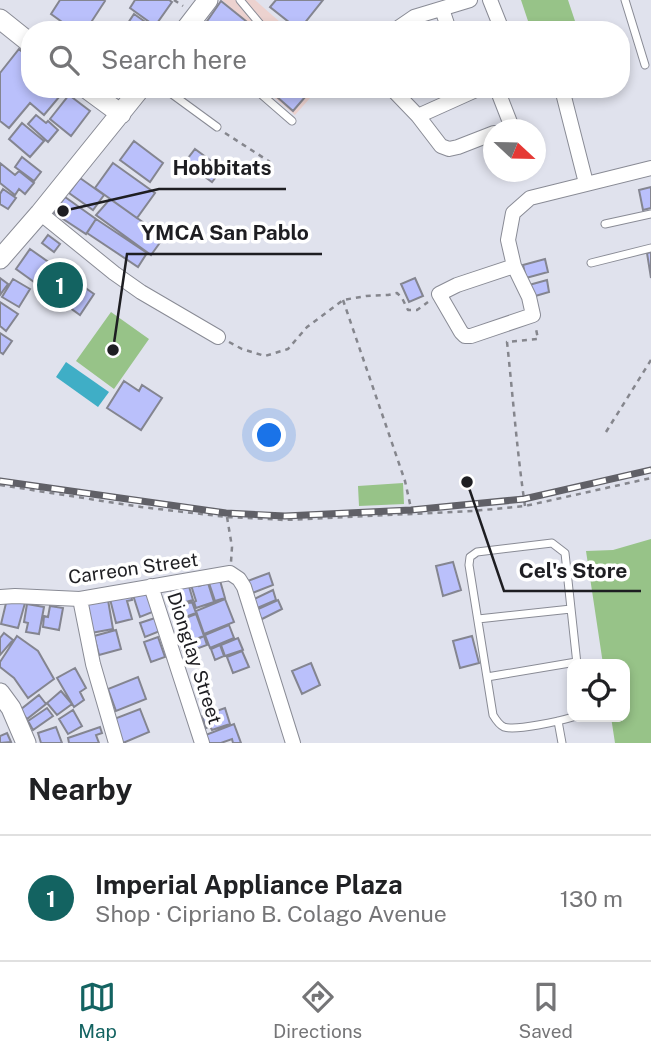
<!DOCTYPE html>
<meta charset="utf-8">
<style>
body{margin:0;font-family:"Public Sans",sans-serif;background:#f2f2f2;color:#202124}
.controls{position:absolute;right:21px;bottom:21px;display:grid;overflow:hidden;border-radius:14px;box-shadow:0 4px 10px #0003}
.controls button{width:63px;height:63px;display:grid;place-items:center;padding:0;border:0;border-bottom:2px solid #e0e0e0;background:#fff;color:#202124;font:35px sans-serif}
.compass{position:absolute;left:483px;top:119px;width:63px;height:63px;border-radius:50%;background:#fff;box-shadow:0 4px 10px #0003;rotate:112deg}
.you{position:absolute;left:270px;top:436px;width:24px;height:24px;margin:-18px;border:5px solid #fff;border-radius:50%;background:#1a73e8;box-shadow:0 0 0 10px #1a73e833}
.badge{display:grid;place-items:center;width:46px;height:46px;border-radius:50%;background:#136361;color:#fff;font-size:23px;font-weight:700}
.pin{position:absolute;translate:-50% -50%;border:4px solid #fff;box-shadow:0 2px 7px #0006}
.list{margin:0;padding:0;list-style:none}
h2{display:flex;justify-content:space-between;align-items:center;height:91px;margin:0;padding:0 28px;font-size:30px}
h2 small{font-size:23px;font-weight:400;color:#757577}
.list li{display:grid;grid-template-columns:46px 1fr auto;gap:21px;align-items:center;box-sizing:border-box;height:126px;padding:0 28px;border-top:2px solid #e0e0e0}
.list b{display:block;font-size:26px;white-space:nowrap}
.list p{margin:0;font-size:23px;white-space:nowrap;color:#757577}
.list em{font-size:23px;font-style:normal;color:#757577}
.icon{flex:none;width:38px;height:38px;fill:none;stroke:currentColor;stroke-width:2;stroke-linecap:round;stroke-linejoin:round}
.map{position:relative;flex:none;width:651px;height:743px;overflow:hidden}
.search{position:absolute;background:#fff;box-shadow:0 4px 10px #0003;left:21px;right:21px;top:21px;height:77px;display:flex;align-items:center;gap:18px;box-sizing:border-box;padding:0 24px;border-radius:28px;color:#757577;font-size:26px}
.sheet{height:217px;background:#fff}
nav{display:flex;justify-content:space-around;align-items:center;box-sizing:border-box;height:98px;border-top:2px solid #e0e0e0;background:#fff;font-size:19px;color:#757577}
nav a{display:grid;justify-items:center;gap:4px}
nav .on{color:#136361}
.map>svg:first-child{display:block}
.industrial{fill:#ecd2cf}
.green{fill:#97c388}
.water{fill:#3faec6}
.building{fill:#bac0fb;stroke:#848590;stroke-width:2}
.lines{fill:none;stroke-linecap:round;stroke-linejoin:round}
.lane-casing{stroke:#898b95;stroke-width:9}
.street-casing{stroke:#898b95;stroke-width:16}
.secondary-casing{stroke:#898b95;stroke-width:21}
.path{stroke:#85868d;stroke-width:2.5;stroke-dasharray:5 5;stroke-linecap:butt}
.lane{stroke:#fff;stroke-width:7}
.street{stroke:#fff;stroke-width:14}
.secondary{stroke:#fff;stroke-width:19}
.rail-casing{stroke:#606067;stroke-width:7}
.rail{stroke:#fff;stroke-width:4.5;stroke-dasharray:13;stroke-linecap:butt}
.labels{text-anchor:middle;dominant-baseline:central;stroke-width:7;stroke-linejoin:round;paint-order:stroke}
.street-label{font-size:19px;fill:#1e1e22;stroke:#fff}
.leader{fill:none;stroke:#1e1e22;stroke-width:2.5}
.callout-dot{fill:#1e1e22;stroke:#fff;stroke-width:2.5}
.callout-label{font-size:21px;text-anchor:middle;font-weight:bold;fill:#1e1e22;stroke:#fff;stroke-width:7;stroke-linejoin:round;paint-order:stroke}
</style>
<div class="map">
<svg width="651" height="743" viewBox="0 0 651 743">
<rect width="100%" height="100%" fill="#e0e2ed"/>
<path class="industrial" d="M222,0H255L289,30H249L251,26Z
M264,89H318L295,115Z"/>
<path class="green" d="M521,0H568L578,30H531Z
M111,312L149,339L114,389L76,361Z
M403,483L404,504L359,506L358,486Z
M651,539V743H615L611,717H625V664H603L586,551L613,550Z"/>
<path class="water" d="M66,362L109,392L98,407L56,377Z"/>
<path class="building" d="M60,0H104L105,1L86,30H67L69,27L51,14Z
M135,0H169L172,2L155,26L130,8Z
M276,0H323L299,30L270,7Z
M221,1L252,26L249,30H201Z
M134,14L151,26L148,30H138L128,23Z
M128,23L138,30H123Z
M19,49L30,59V89L65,90L44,115L30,103L9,128L0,121V73Z
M268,89H312L293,111Z
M69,95L90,111L71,136L50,119Z
M36,115L46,123L48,121L58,130L48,142L28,124Z
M22,123L44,141L30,157L9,139Z
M134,141L163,163L150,182L120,160Z
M195,149L222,169L212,182L185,162Z
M22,157L41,172L34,181L15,167Z
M0,163L15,175L19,171L34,183L25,194L19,189L15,195L0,183Z
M113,163L155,193L137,218L95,188Z
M80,178L104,195L93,210L69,193Z
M651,187V208L643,210L639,190Z
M3,189L16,198L8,209L0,204V194Z
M65,197L96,219L86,234L54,213Z
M110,199L164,237L151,255L96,215Z
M96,219L147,253L138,267L87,233Z
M48,235L60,244L54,252L42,243Z
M30,249L94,294L80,315L16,269Z
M651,252V278L647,253Z
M545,259L548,272L526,278L523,265Z
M0,278L8,284L0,295Z
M415,278L423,296L409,302L401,284Z
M13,279L30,289L19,307L2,297Z
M547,280L549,292L532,297L529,285Z
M0,302L18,314L6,331L0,326Z
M0,333L12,341L3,354L0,352Z
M124,381L139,391L142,385L162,398L141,430L107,408Z
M453,562L461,590L443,596L436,566Z
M269,573L273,585L250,594L245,582Z
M219,577L225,598L215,601L208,580Z
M198,582L199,586L208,583L214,602L196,608L194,602L196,601L191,585Z
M188,583L193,600L175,605L170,588Z
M148,589L155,611L140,617L133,595Z
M273,590L276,600L255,609L252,600Z
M131,594L132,600L127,601L132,619L116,623L110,599Z
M7,599L25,603L18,628L1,624Z
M225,599L234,622L204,634L196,611Z
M108,600L113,629L91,633L86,604Z
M278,600L282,609L260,620L256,610Z
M192,602L196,613L180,619L176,607Z
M27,604L44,607L39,634L26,632L28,623L24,622Z
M50,606L63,608L59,630L43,627L44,616L48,617Z
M196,614L204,636L188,642L180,620Z
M155,618L160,631L145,637L140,623Z
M229,625L234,638L210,648L205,635Z
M116,630L121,649L99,655L94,636Z
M4,633L13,640L0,655V638Z
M17,636L38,651L54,679L28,698L14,678L0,667V662Z
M204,636L207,645L196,649L193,641Z
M472,636L479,663L460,668L453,641Z
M158,637L165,657L151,662L144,642Z
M238,638L243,650L225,656L221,645Z
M192,641L195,649L184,654L181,646Z
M220,645L224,656L215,660L211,649Z
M242,651L249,667L233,673L227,657Z
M311,663L320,685L302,694L292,671Z
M75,668L86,688L80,692L84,700L74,707L57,678Z
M138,677L146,699L116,711L108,689Z
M61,691L72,704L57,715L47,703Z
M39,695L46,704L27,719L20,710Z
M47,708L53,716L33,730L28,721Z
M225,708L230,724L212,730L210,726L206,728L202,716Z
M140,709L149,732L123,743L114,719Z
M73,710L82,726L68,734L59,719Z
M234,724L241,743H233L232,739L221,743H206L203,736Z
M56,727L62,743H41L38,733Z
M100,727L102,733L96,735L99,743H69L68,738Z
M7,733L11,742L0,743V736Z"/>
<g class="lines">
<defs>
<path id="lane" d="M240,0L265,30
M625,0L645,65
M165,89L217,127
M255,89L292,121
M605,224L651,214
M591,263L651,248
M478,619L571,609
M487,677L576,662
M573,717C560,721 516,731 504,727C499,725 496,720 493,715L469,565L470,557L477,552L552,543L565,553L577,664
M558,721L562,743"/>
<path id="street" d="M490,0L502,30
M442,9L449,30
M395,30L414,17L470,0
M392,89L418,116L441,146L449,149L458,147L494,133
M497,89L513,130
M562,89L586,183
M418,116L478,89
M40,213L114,273L141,292L218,337
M514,266L457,285L439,294L461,332L465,336H471L533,315L529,297L514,266L508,240L513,213L530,198L651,168
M151,586L202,743
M0,597L15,596L80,599L230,573L239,579L244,587L293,743
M80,599L93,664L116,743"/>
<path id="secondary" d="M0,19L30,43
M185,30L208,0
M87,89L121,114
M0,259L40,213L140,89
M0,693L11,708L26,743"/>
</defs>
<use href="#lane" class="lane-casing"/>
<use href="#street" class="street-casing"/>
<use href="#secondary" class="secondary-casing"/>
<path class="path" d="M174,0L183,6
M225,133L270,162
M343,300L405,481L412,513
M229,342L242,349L265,356L288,349L307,327L343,300L366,296L388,295L397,293L402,298L408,310H417L428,302
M606,432L651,360
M0,485L141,507L227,517L285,520L473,511L525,506L651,478
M525,506C517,452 513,397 507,342L538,339L536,329
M227,517L232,547L231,562"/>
<use href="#lane" class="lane"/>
<use href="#street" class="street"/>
<use href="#secondary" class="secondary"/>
<defs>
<path id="rail" d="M0,481L226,513L285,516L411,510L524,499L651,470"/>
</defs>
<use href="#rail" class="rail-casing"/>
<use href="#rail" class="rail"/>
</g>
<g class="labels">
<g class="street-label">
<text transform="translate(133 568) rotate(-8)">Carreon Street</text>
<text transform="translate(195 658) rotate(72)">Dionglay Street</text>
</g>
</g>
<path class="leader" d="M63 211L159 189H286M113 350L127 254H322M467 482L504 591H641"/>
<g class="callout-dot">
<circle cx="63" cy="211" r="7"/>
<circle cx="113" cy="350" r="7"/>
<circle cx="467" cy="482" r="7"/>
</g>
<g class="callout-label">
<text x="222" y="175">Hobbitats</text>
<text x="225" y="240">YMCA San Pablo</text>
<text x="573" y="578">Cel's Store</text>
</g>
</svg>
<div class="controls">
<button><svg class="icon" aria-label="locate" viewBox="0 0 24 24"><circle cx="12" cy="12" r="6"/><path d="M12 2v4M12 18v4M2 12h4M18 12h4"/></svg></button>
</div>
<svg class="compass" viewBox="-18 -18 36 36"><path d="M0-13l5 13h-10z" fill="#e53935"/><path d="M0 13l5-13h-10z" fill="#757577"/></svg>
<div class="you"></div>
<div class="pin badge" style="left:60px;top:285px">1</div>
<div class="search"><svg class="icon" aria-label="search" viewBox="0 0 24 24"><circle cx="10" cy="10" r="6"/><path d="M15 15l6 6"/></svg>Search here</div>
</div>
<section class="sheet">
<h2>Nearby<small></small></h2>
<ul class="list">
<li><span class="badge">1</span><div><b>Imperial Appliance Plaza</b><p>Shop · Cipriano B. Colago Avenue</p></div><em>130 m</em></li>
</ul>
</section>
<nav>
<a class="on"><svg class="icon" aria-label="map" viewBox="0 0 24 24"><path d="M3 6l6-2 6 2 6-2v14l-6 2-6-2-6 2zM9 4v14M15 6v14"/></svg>Map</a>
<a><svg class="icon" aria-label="directions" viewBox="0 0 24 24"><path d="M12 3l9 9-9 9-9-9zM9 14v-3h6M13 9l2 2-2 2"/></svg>Directions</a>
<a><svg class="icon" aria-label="saved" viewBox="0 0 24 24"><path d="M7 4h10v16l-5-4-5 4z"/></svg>Saved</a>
</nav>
